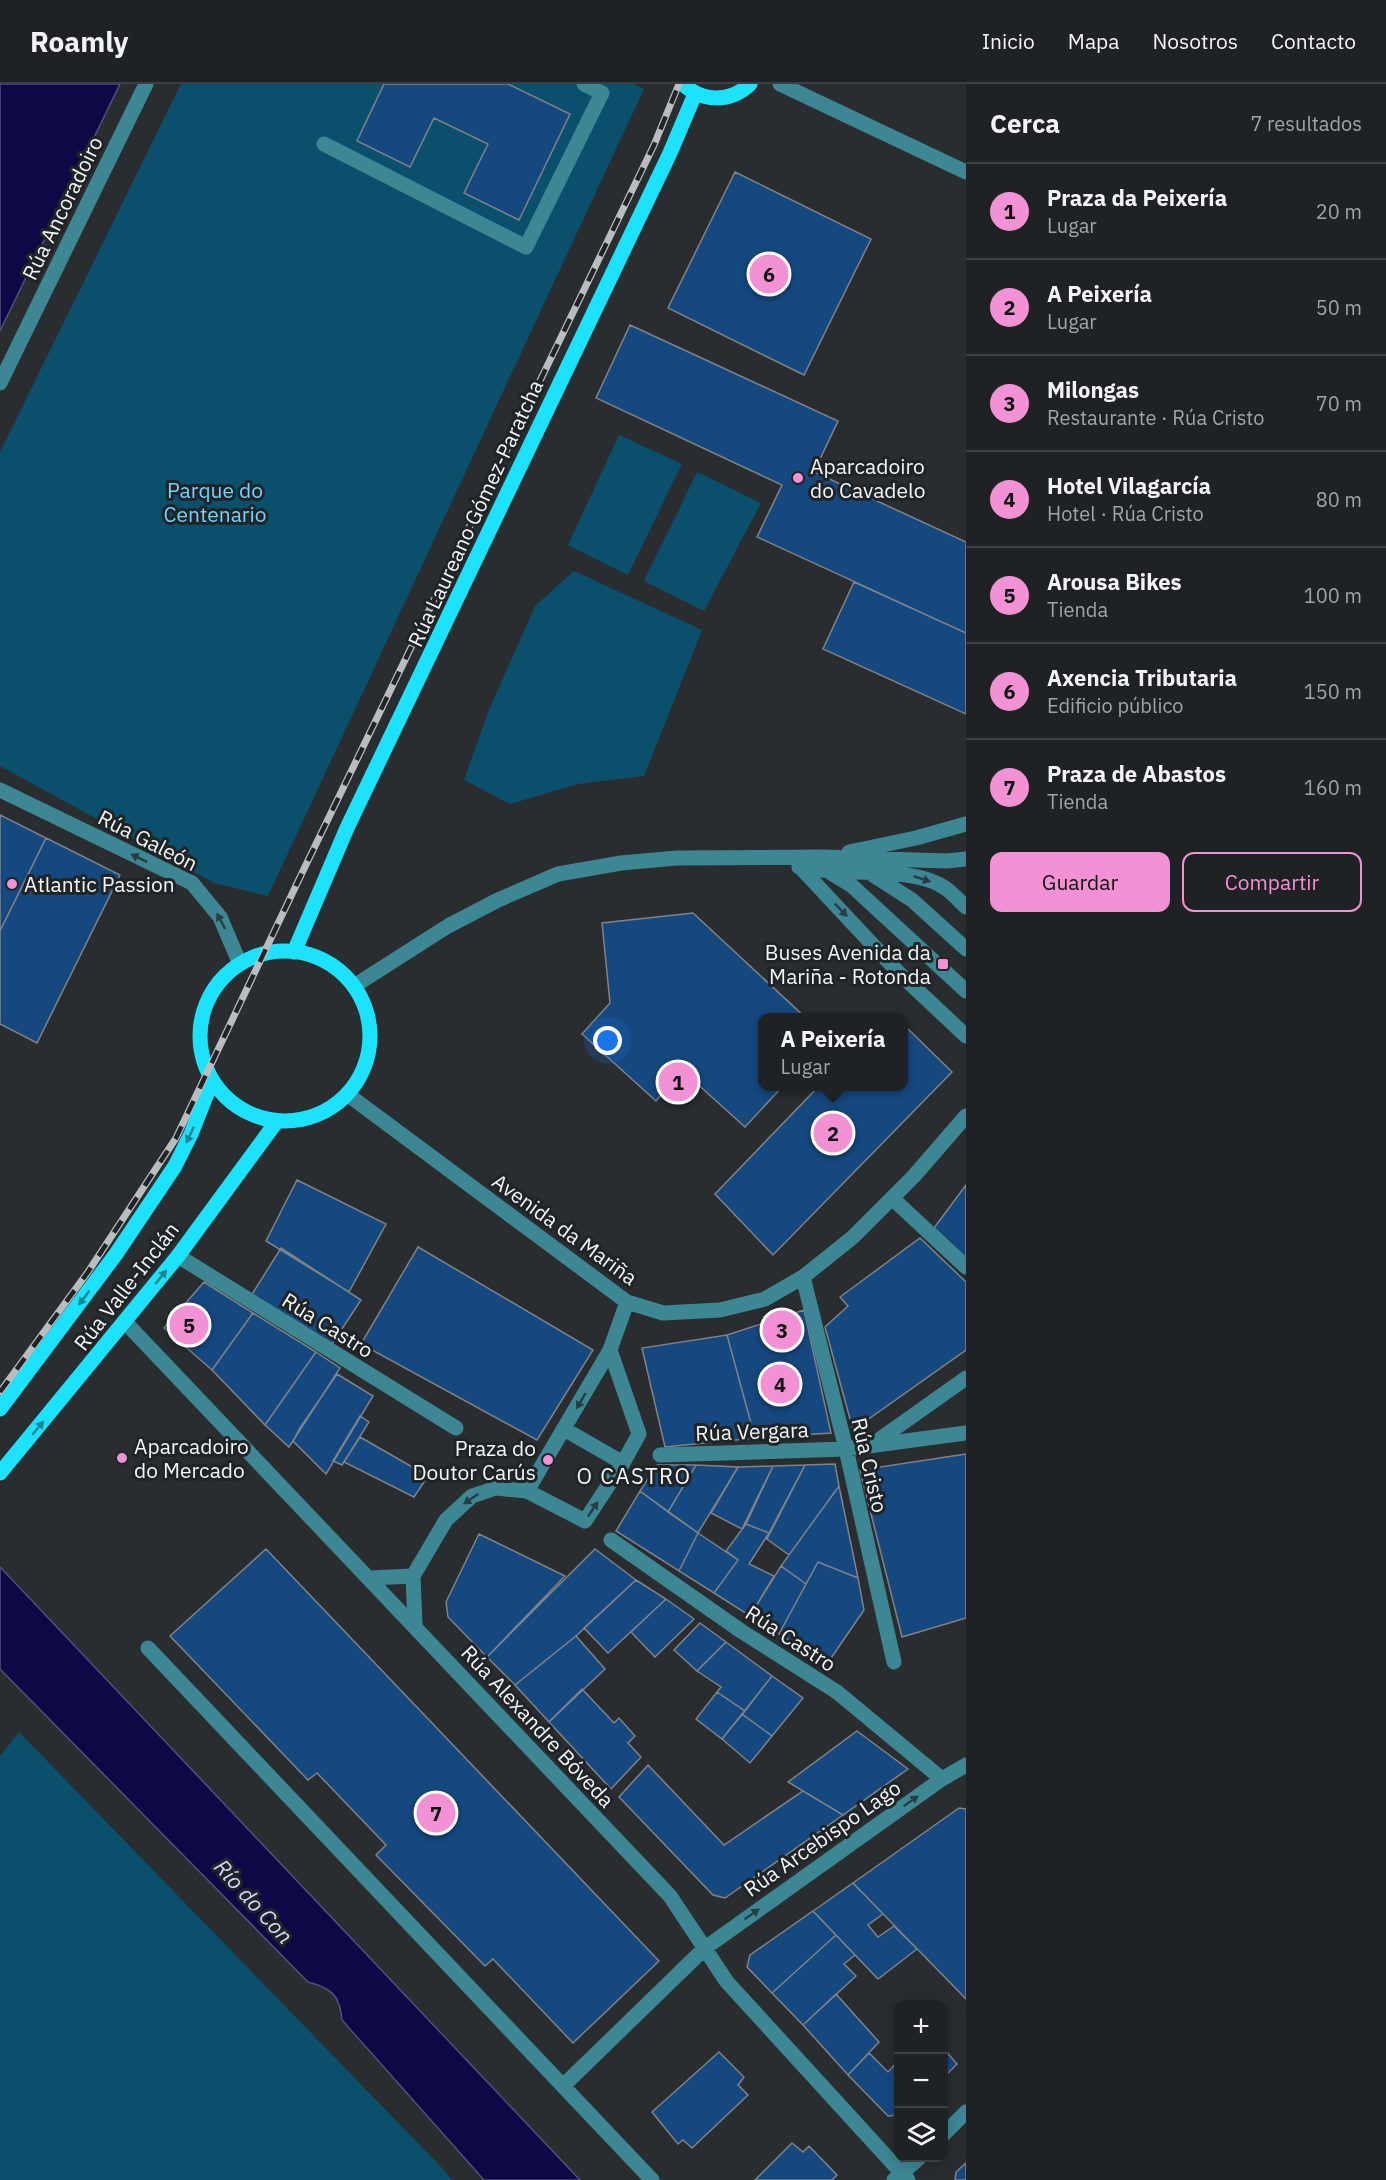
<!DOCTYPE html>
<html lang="es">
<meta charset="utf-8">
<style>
body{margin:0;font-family:"IBM Plex Sans",sans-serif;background:#272a2c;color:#f1f3f6}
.controls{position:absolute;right:18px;bottom:18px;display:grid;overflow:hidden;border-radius:12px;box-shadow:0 3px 15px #0003}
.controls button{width:54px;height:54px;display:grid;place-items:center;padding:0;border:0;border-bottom:2px solid #3c3f41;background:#1f2224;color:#f1f3f6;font:30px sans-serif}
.you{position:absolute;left:608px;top:957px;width:21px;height:21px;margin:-15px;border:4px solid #fff;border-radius:50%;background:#1a73e8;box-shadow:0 0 0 9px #1a73e833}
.badge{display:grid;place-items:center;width:39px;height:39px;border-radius:50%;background:#f391d5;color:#111;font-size:20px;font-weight:700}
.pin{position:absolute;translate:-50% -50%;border:3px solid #fff;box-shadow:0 2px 6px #0006}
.popup{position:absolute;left:758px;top:929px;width:150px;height:78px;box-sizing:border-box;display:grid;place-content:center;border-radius:12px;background:#1f2224;filter:drop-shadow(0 2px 4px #0005);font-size:20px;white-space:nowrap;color:#a1a4a6}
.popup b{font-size:22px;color:#f1f3f6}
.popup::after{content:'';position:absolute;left:50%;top:100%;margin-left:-12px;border:12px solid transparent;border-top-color:#1f2224}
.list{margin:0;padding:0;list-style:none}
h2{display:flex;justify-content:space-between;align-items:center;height:78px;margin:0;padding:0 24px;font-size:26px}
h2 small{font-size:20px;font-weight:400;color:#a1a4a6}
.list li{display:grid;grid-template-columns:39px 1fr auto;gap:18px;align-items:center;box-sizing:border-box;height:96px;padding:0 24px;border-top:2px solid #3c3f41}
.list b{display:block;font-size:22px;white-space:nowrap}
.list p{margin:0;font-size:20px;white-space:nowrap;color:#a1a4a6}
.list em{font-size:20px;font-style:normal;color:#a1a4a6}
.actions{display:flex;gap:12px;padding:18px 24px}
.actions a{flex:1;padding:14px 0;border:2px solid #f391d5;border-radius:12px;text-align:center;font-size:21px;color:#f391d5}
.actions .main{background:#f391d5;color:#111}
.icon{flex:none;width:33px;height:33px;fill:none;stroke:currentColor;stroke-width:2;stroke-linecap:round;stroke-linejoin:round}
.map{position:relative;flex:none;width:966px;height:2096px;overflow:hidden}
header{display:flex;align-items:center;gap:36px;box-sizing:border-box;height:84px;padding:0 30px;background:#1f2224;border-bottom:2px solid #3c3f41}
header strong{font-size:28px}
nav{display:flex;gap:33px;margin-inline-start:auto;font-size:21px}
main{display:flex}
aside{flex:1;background:#1f2224}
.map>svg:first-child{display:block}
.green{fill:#0a506c}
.water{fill:#0e0846;stroke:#524f7b;stroke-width:1.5}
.building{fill:#15487f;stroke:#7f8387;stroke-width:1.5}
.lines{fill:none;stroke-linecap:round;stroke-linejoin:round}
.minor{stroke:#3d8794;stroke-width:15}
.major{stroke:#1ce2fe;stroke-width:15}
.rail-casing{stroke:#babdbf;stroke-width:7}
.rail{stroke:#202426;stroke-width:4.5;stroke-dasharray:14;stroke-linecap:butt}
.oneway{fill:#273d42}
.oneway2{fill:#1e8392}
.poi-dot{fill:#f391d5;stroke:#202426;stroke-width:2}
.labels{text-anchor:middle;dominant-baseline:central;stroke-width:6;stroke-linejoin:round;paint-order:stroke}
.street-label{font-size:21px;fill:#f2f5f6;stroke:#202426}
.poi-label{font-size:21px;fill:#f2f5f6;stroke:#202426;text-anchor:start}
.park-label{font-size:21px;fill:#74d0ff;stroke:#202426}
.neighbourhood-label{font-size:22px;letter-spacing:1.5px;fill:#f2f5f6;stroke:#202426}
.water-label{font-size:22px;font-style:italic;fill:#cfd7ff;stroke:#202426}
</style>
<header>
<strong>Roamly</strong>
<nav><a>Inicio</a><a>Mapa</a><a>Nosotros</a><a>Contacto</a></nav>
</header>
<main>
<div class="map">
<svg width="966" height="2096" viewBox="0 0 966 2096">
<rect width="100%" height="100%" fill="#292d30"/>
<path class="green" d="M181,0H633L644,5L268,812L214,799L0,682V368Z
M619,351L682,380L628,491L568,461Z
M697,388L761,419L704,527L644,497Z
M574,487L702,546L644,692L578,700L510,720L464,696L489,626L535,522Z
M19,1648L444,2086L452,2096H0V1672Z"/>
<path class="water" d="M0,0H120L0,247Z
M0,1483L580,2096H484L342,1936C340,1911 331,1904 308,1898L0,1585Z"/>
<path class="building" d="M384,0H508L570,30L519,136L464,109L488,60L434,34L410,83L357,57Z
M735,88L871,155L804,291L668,224Z
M630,241L838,337L814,388L966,458V549L757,453L782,401L596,314Z
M854,498L966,549V630L823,565Z
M0,731L46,754L0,847Z
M46,754L120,791L37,959L0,940V847Z
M693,829L806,934H762V1002H783L745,1043L683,987L656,1017L582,950L610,919L602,839Z
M904,941L952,988L773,1171L715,1110L819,1002H904Z
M297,1096L386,1140L349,1208L266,1157Z
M966,1101V1174L934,1144Z
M920,1154L966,1198V1266L853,1346L825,1243L848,1222L840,1213Z
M418,1163L593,1266L537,1356L361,1260Z
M281,1164L361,1216L332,1260L251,1212Z
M204,1198L253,1229L212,1286L164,1244Z
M804,1226L831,1349L755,1354L727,1251Z
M253,1229L316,1268L265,1341L212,1286Z
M727,1251L755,1354L665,1363L642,1264Z
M316,1268L340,1284L289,1363L265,1341Z
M337,1290L373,1312L326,1390L293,1357L300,1344Z
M360,1332L369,1338L342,1381L333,1377Z
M360,1353L428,1392L414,1413L344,1378Z
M966,1370V1534L902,1553L860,1386Z
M835,1380L839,1402L789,1471L767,1455L805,1381Z
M657,1381H696L668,1428L640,1407Z
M696,1381L738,1383L698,1449L668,1428Z
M805,1381L769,1449L746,1440L773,1382Z
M773,1382L742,1445L711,1429L738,1383Z
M839,1402L858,1494L818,1478L806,1500L781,1482Z
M640,1407L698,1449L679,1487L616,1447Z
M746,1440L769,1449L749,1480L774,1492L750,1532L714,1509L738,1476L726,1467Z
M698,1449L738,1476L714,1509L679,1487Z
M479,1450L565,1492L487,1573L448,1533L446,1518Z
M266,1465L659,1877L573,1959L493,1875L485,1882L376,1771L386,1761L317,1689L308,1696L170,1552Z
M595,1465L636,1496L576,1552L515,1601L487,1573Z
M818,1478L858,1494L864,1526L827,1580L779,1550Z
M781,1482L806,1500L779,1550L750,1532Z
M636,1496L666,1515L608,1569L584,1544Z
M666,1515L694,1535L655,1573L631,1548Z
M700,1539L726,1558L697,1587L674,1566Z
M576,1552L605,1585L549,1638L515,1601Z
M726,1558L772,1592L745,1627L717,1608L721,1603L697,1587Z
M772,1592L803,1614L772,1652L742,1630Z
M582,1605L614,1639L619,1634L635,1652L628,1659L641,1673L611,1705L549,1638Z
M717,1608L745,1627L722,1655L696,1635Z
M742,1630L772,1652L750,1679L722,1655Z
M857,1647L908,1685L843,1731L788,1698Z
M648,1681L724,1761L803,1707L843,1731L725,1814L713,1811L619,1713Z
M959,1724L966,1725V1915L853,1799Z
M853,1799L883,1830L868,1841L878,1853L894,1842L917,1865L878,1895L813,1827Z
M813,1827L836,1851L772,1909L747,1883L750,1871Z
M836,1851L855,1871L844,1880L856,1892L803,1941L772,1909Z
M836,1910L879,1958L848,1991L803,1941Z
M944,1965L957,1980L944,1993Z
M719,1968L744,1993L738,2001L748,2011L692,2064L683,2056L678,2060L652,2028Z
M869,1969L888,1988L898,1977V2031L888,2032L848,1991Z
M792,2059L803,2068L809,2062L837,2091L832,2096H755Z
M966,2079V2096H955L956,2088Z"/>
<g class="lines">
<path class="minor" d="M780,0L966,88
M324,60L526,163L602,9L584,0
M0,299L146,0
M0,706L192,799L220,833L240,880
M849,768L916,754L966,740
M799,783C840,793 914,781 945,804C953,809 959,817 966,823
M800,783L900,890L966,952
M831,789L851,801L966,907
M873,791L912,816L966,865
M354,902L448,842L498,816L558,790L621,779L677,774L823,773L947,777L966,775
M347,1010L627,1218L663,1229L720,1226L765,1215L803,1193L853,1153L914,1092L966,1032
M892,1114L966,1183
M178,1172L456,1344
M803,1193L846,1365L894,1578
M125,1238L670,1812L727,1898L908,2096
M564,1345L623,1379
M873,1360L966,1294
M660,1371L846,1365L966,1349
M527,1407L610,1266L627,1218
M611,1456L741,1547L837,1608L942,1695
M370,1494L413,1492
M415,1541L413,1492L446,1436L472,1412L496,1404L527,1407L585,1437L623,1379L639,1350L610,1266
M148,1564L652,2096
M563,2002L705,1864L942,1695L966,1681
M944,2050L966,2028
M894,2096L919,2074"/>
<path class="major" d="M683,0C702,18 730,19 750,0
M200 952a85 85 0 1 1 170 0a85 85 0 1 1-170 0Z
M294,868L347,744L670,69L695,10
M0,1325L116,1170L175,1082L191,1050L212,997
M0,1389L178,1172L277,1037"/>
<defs>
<path id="rail" d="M0,1308L88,1188L176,1054L302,789L654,61L679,0"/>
</defs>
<use href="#rail" class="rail-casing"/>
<use href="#rail" class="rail"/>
</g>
<defs><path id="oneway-solid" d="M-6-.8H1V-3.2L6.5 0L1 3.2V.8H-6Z" transform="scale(1.5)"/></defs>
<g class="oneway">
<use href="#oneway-solid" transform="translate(139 774) rotate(-154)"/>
<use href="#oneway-solid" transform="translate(922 795) rotate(18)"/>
<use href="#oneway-solid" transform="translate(841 826) rotate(46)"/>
<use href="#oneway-solid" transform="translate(221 837) rotate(-118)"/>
<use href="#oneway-solid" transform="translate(581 1317) rotate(120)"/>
<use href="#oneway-solid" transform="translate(471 1415) rotate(146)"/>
<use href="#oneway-solid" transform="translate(593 1425) rotate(-56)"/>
<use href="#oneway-solid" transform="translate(911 1717) rotate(-35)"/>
<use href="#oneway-solid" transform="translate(752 1830) rotate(-35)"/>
</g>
<g class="oneway2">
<use href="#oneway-solid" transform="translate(190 1051) rotate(115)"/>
<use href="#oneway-solid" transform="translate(161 1193) rotate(-51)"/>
<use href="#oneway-solid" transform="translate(84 1214) rotate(127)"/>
<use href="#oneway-solid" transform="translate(38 1344) rotate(-50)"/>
</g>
<g class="poi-dot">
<circle cx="798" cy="394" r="6"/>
<circle cx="12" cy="800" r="6"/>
<rect x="937" y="874" width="12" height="12" rx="3"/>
<circle cx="122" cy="1374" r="6"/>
<circle cx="548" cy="1376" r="6"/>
</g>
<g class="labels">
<g class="street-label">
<text transform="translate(62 124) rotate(-64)">Rúa Ancoradoiro</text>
<text transform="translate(475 429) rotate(-65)">Rúa Laureano Gómez-Paratcha</text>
<text transform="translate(148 756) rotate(27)">Rúa Galeón</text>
<text transform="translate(565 1145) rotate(36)">Avenida da Mariña</text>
<text transform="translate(126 1202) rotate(-52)">Rúa Valle-Inclán</text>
<text transform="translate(328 1241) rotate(32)">Rúa Castro</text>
<text transform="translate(752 1347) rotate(-2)">Rúa Vergara</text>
<text transform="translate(870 1381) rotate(77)">Rúa Cristo</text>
<text transform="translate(791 1554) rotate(33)">Rúa Castro</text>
<text transform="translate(538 1642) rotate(47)">Rúa Alexandre Bóveda</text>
<text transform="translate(822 1754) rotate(-35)">Rúa Arcebispo Lago</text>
</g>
<g class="poi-label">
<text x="810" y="382">Aparcadoiro<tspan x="810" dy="24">do Cavadelo</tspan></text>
<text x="24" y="800">Atlantic Passion</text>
<text x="931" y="868" text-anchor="end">Buses Avenida da<tspan x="931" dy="24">Mariña - Rotonda</tspan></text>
<text x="134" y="1362">Aparcadoiro<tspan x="134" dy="24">do Mercado</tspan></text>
<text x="536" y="1364" text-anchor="end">Praza do<tspan x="536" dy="24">Doutor Carús</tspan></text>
</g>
<g class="park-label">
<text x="215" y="406">Parque do<tspan x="215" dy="24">Centenario</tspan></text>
</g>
<g class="neighbourhood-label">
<text x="634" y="1391">O CASTRO</text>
</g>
<g class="water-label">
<text transform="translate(254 1817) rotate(48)">Río do Con</text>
</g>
</g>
</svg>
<div class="controls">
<button>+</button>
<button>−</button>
<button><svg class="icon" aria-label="layers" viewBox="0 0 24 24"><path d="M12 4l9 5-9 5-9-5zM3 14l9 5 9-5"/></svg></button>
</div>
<div class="you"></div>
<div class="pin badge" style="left:678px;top:998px">1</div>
<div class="pin badge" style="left:833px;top:1049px">2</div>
<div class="popup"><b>A Peixería</b>Lugar</div>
<div class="pin badge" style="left:782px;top:1246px">3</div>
<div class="pin badge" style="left:780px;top:1300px">4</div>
<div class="pin badge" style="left:189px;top:1241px">5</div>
<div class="pin badge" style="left:769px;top:190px">6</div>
<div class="pin badge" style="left:436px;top:1729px">7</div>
</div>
<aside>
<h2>Cerca<small>7 resultados</small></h2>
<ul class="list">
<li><span class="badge">1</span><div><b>Praza da Peixería</b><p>Lugar</p></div><em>20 m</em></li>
<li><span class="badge">2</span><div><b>A Peixería</b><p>Lugar</p></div><em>50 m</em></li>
<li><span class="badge">3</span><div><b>Milongas</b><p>Restaurante · Rúa Cristo</p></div><em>70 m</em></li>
<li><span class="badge">4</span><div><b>Hotel Vilagarcía</b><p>Hotel · Rúa Cristo</p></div><em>80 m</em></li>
<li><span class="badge">5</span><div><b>Arousa Bikes</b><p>Tienda</p></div><em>100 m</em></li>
<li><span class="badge">6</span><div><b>Axencia Tributaria</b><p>Edificio público</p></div><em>150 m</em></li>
<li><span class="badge">7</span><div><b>Praza de Abastos</b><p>Tienda</p></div><em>160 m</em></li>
</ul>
<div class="actions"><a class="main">Guardar</a><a>Compartir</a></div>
</aside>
</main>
